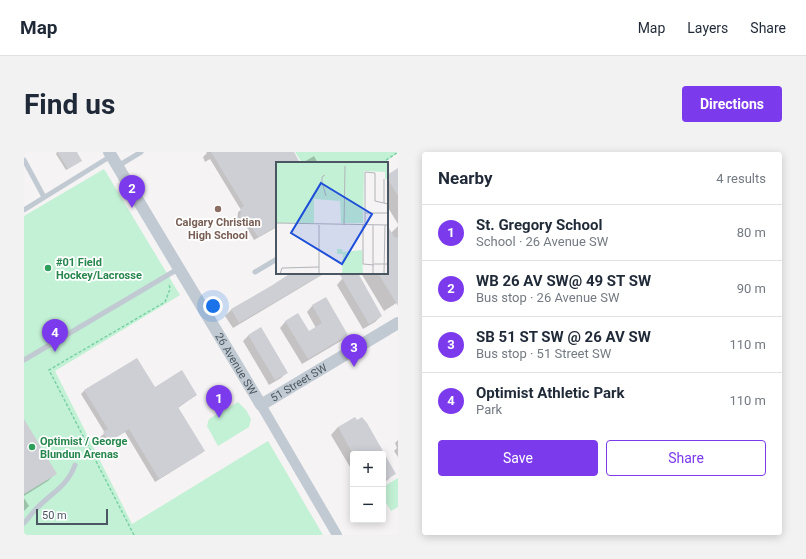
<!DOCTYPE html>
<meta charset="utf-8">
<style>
body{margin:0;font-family:Roboto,sans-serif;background:#f2f2f3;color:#1f2937}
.controls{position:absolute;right:12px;bottom:12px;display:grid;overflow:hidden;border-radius:4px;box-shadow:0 2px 10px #0003}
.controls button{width:36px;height:36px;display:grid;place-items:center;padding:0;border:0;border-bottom:1px solid #e0e1e3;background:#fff;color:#1f2937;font:20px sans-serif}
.scale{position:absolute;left:12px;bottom:10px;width:72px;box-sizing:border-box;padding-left:4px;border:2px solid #4a5661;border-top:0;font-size:11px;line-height:14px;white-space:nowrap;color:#4a5661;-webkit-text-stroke:3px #fff;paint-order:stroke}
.you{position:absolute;left:189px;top:154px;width:14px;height:14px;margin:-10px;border:3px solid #fff;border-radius:50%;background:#1a73e8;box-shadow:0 0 0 6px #1a73e833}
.badge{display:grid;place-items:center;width:26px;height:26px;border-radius:50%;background:#7c3aed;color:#fff;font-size:13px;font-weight:700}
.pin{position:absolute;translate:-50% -33px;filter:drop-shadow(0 1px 2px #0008)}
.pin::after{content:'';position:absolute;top:21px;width:14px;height:12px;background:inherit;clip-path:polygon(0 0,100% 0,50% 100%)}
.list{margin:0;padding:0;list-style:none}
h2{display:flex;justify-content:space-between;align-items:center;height:52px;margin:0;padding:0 16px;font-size:17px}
h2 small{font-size:13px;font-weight:400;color:#747a83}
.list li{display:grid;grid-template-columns:26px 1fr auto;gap:12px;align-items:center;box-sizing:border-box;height:56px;padding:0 16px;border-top:1px solid #e0e1e3}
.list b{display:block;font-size:15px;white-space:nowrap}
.list p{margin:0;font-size:13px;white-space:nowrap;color:#747a83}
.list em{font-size:13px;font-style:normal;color:#747a83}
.actions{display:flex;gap:8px;padding:12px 16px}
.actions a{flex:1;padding:9px 0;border:1px solid #7c3aed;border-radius:4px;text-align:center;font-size:14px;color:#7c3aed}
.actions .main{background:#7c3aed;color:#fff}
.map{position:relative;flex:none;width:374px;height:383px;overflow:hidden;border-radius:4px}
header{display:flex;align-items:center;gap:24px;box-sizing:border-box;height:56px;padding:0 20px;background:#fff;border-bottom:1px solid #e0e1e3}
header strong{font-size:19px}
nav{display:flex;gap:22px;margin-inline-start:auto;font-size:14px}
.intro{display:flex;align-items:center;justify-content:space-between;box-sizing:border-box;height:96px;padding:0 24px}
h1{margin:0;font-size:28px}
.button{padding:10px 18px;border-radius:4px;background:#7c3aed;color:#fff;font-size:14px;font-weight:700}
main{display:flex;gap:24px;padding:0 24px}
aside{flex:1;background:#fff;border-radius:4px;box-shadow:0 2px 10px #0003}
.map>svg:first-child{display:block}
.green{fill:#c3f1d5}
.shadow{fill:#0003}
.building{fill:#cdcfd5}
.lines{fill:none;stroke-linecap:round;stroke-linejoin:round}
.path{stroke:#7ad0a6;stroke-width:1.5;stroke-dasharray:3 2;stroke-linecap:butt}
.service{stroke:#c1cad2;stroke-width:5}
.minor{stroke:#c1cad2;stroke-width:10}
.tertiary{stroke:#c1cad2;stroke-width:12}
.education-dot{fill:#8d6e63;stroke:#fff;stroke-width:1.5}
.leisure-dot{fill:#2e9e5b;stroke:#fff;stroke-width:1.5}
.labels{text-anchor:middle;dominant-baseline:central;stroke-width:3.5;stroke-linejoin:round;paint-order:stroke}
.education-label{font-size:11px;font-weight:bold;fill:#785e54;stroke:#fff}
.leisure-label{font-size:11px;font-weight:bold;fill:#27864d;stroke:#fff;text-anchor:start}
.street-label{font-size:11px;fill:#4a5661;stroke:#fff}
.inset-road{fill:none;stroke:#b1b4b9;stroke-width:1}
.view{fill:#1d4ed8;fill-opacity:0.15;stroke:#1d4ed8;stroke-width:2}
.inset-edge{fill:none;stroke:#4a5661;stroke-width:2}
</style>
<header>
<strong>Map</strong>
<nav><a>Map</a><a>Layers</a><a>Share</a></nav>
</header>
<div class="intro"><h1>Find us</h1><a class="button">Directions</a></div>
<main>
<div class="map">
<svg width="374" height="383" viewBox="0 0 374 383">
<rect width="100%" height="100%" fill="#f5f3f3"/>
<path class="green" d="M271,0H374V1L359,11H278Z
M80,17L156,143L31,219L108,372L244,289L299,383H0V64Z
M214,250L222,258L227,267L225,275L194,294L183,274L185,267Z
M374,326V355L367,359L359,346V335Z"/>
<path class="shadow" d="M33,0H52L55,10L42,18L32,2Z
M182,0H268L275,11H253V75L230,88L222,74L213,71L214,60L217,58L186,7L181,10L179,5L183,1Z
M290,4L294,11H278Z
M374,17V72L363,54V24Z
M374,74V150L360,159L337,121H363V75L367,81Z
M270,121H301L209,176L201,164L207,158Z
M329,121H331L357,164L351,170L339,177L313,133L318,127Z
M301,146L323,183L317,189L278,212L256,176L261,170L274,162L285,180L292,176L283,160L288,154Z
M237,176L263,220L257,226L245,233L219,189L224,184Z
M61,238L172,243L154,256L180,299L176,302L131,330L101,280L81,292L76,285L81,281L57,242Z
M338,266L371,321L359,332V302H329V320L307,283L314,275L332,269Z
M0,269L31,322L24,329L0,344Z
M374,288V305L370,299L373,296L371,291Z
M0,346L5,354L0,359Z"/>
<path class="building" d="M33,0H53L58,9L44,17Z
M187,0H270L276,11H253V74L234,85L225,71L216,67L217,56L220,54Z
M374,16V44L363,26V23Z
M363,73L371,86L374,85V154L354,121H363Z
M267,121H300L215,171L207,157L247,134Z
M315,121H334L358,164L345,172Z
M302,145L324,183L284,207L261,169L274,161L285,179L298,171L288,153Z
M237,175L264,221L251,228L224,183Z
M113,206L131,235L158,218L173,243L154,255L181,299L135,327L105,277L85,290L79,280L84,277L60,238Z
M331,265L333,268L338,265L343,271L372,322L359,329V302H329L314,275Z
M0,267L33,322L0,342Z"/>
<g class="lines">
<path class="path" d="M358,11L374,0
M110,383L25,218L141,150L146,137L145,131"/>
<path class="service" d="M0,8L20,45
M94,14L117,0
M0,58L87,4
M231,120L253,107
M0,208L154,117
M0,371C4,367 8,361 12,357C27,341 43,335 51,313"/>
<path class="minor" d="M237,253L313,383"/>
<path class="tertiary" id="s1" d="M85,0L237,253L374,171"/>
</g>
<circle class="education-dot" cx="194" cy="57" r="4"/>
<g class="leisure-dot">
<circle cx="24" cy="116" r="4"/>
<circle cx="8" cy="295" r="4"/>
</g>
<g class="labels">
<g class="education-label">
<text x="194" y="70">Calgary Christian<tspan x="194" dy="13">High School</tspan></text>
</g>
<g class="leisure-label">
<text x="32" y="110">#01 Field<tspan x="32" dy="13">Hockey/Lacrosse</tspan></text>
<text x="16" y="289">Optimist / George<tspan x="16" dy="13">Blundun Arenas</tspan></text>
</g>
<g class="street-label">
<text stroke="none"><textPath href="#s1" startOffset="247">26 Avenue SW</textPath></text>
<text stroke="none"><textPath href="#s1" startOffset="339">51 Street SW</textPath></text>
</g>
</g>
<g transform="translate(252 10)">
<rect width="112" height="112" fill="#f5f3f3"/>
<path d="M0,0H111L112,17H109V10L88,9L87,61H65L64,39L38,37V61H0ZM61,87H66L67,90L86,88L87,112H66L67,92H61Z" fill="#c3f1d5"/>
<path class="inset-road" d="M49,13L46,15V20L50,34M108,41V17M89,51H112M0,61L112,63M68,63L69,4M87,63V102L98,103M89,63V10L99,11V39L112,42M98,102H112M4,112L6,106L43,105M43,112V63M97,112V63M108,112L109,63"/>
<path class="view" d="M45,21L96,52L66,102L15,71Z"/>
<rect width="112" height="112" class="inset-edge"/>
</g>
</svg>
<div class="controls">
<button>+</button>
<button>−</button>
</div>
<div class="scale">50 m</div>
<div class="you"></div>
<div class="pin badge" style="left:195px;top:266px">1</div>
<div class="pin badge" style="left:108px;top:56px">2</div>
<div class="pin badge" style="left:330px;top:215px">3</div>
<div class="pin badge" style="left:31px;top:200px">4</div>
</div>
<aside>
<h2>Nearby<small>4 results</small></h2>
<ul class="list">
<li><span class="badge">1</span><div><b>St. Gregory School</b><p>School · 26 Avenue SW</p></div><em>80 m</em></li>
<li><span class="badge">2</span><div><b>WB 26 AV SW@ 49 ST SW</b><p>Bus stop · 26 Avenue SW</p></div><em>90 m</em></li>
<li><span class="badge">3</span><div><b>SB 51 ST SW @ 26 AV SW</b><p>Bus stop · 51 Street SW</p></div><em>110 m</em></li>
<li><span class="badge">4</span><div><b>Optimist Athletic Park</b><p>Park</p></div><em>110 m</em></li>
</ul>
<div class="actions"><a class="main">Save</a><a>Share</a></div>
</aside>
</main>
